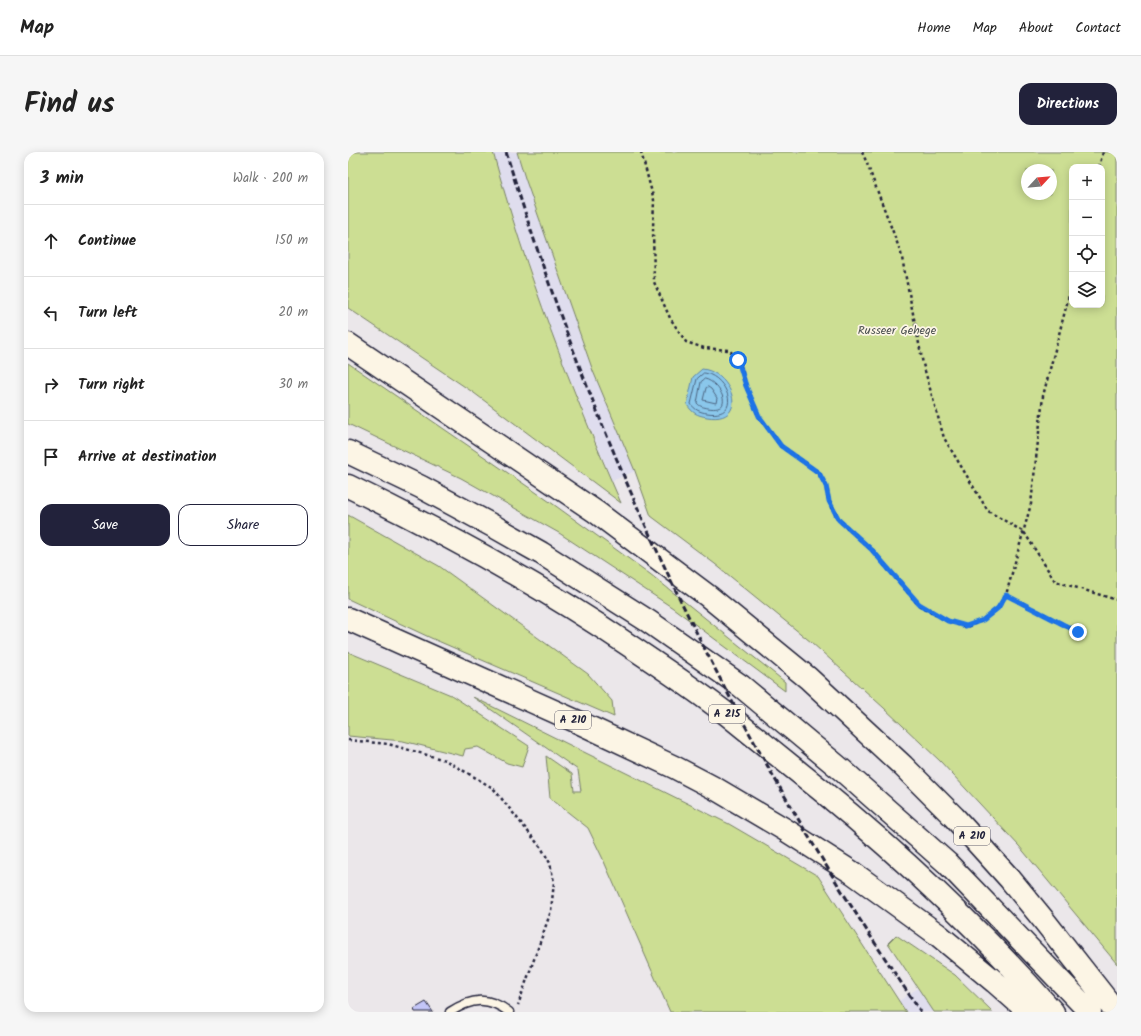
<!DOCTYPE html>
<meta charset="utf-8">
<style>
body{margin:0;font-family:Kalam,sans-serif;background:#f6f6f6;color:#222}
.controls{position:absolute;right:12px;top:12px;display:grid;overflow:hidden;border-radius:8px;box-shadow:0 2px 10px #0003}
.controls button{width:36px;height:36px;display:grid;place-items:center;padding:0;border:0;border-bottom:1px solid #e0e0e0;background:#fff;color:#222;font:20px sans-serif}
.compass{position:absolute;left:673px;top:12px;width:36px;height:36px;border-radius:50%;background:#fff;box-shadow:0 2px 10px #0003;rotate:64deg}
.stop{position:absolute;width:12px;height:12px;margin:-9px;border:3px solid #1a73e8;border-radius:50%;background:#fff}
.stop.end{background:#1a73e8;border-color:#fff;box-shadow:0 1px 4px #0008}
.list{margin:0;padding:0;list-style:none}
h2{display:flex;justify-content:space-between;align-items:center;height:52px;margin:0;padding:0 16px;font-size:17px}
h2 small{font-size:13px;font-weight:400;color:#767676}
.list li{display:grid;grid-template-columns:26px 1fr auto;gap:12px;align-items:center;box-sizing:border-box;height:72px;padding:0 16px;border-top:1px solid #e0e0e0}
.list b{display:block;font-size:15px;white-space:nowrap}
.list em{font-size:13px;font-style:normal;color:#767676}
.actions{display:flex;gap:8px;padding:12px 16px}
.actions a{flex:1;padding:9px 0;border:1px solid #22223b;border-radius:12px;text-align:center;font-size:14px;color:#22223b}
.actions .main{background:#22223b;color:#fff}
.icon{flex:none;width:22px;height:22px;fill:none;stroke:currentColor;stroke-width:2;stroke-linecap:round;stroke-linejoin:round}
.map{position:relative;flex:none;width:769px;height:860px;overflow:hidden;border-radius:12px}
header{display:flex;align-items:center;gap:24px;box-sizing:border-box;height:56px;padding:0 20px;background:#fff;border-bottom:1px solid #e0e0e0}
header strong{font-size:19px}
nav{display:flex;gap:22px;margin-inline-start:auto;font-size:14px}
.intro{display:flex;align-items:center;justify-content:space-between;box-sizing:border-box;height:96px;padding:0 24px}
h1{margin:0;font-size:28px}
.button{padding:10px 18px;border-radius:12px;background:#22223b;color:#fff;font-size:14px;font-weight:700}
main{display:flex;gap:24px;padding:0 24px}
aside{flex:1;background:#fff;border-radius:12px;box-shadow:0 2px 10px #0003}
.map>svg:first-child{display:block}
.built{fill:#dfddee}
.green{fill:#ccde93;stroke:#778067;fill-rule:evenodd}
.water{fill:#8ac7eb;stroke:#6085a5}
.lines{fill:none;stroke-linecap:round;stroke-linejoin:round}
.shore{stroke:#4c6481;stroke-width:1}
.building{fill:#c3c5f7;stroke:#22223b}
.lane-casing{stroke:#22223b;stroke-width:11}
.highway-casing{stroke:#22223b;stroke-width:25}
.path{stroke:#22223b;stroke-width:2.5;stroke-dasharray:3 3;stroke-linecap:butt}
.lane{stroke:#fcf5e5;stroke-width:8}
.highway{stroke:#fcf5e5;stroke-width:22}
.rail{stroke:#22223b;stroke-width:3;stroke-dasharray:6 3;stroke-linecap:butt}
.route{stroke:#1a73e8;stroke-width:5}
.labels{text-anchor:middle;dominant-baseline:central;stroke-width:3.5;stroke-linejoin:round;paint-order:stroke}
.shield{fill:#fcf5e5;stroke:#63616e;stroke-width:1}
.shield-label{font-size:11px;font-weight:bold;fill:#22223b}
.park-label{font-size:12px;fill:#4c5151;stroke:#fcf5e5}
</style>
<header>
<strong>Map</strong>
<nav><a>Home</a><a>Map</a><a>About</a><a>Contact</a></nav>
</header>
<div class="intro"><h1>Find us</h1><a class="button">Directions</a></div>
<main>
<aside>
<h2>3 min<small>Walk · 200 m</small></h2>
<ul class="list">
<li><svg class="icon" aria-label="ahead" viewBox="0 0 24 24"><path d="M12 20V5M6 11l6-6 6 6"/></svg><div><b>Continue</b></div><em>150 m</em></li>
<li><svg class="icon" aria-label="left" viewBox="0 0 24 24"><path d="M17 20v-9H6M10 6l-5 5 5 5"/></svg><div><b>Turn left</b></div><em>20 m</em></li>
<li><svg class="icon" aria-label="right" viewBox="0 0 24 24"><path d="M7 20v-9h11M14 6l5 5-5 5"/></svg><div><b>Turn right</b></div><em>30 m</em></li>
<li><svg class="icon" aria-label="arrive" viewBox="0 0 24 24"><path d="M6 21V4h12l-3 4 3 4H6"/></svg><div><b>Arrive at destination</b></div></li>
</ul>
<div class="actions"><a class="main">Save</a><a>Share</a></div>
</aside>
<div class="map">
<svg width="769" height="860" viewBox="0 0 769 860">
<rect width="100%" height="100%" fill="#ebe7ea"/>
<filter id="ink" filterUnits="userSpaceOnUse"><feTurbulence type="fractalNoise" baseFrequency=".025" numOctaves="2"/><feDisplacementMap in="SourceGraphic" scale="8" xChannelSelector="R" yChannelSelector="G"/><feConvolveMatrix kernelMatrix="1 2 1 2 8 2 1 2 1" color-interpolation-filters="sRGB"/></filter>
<g filter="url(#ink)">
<path class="built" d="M145,0H169L177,26L245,219L287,319L264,329L207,190L155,38Z
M570,836L586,860H558L551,849Z"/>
<path class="green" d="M0,0H145C178,120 223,237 273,351L126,241L0,156Z
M169,0H769V812L671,694L592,609L536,556L463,490L367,412L303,364L287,319L245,219L177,26ZM724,15H754V153H724ZM679,18H703V42H679Z
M0,211L205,352L302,422L437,530V539L325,456L211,381L113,326L0,272Z
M0,363L91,414L240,522L264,549L266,565L83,486L0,447Z
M0,500L103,543L181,594L174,615L159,611L130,595L117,597L115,604L55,589L0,584Z
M125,545L381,672L470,724L558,860H322L254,705L240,676L202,646L198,604L224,622L226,639H233L230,618Z
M548,783L607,823L645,860H586L540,791Z"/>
<path class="water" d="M354,217C385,220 402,272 359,265C348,263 345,261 339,253L345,225Z"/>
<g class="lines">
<path class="shore" d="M356,221C379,223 396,267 359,261C352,260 347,258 343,252L349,227Z
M357,227C372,230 388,261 360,256C356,255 352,255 349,251L353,230Z
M360,235L363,237L369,246L368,251L355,248L358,236Z"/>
</g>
<path class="building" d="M78,850L85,860H67L66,857Z"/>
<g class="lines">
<defs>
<path id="lane" d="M102,860C124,846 140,844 161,860"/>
<path id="highway" d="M0,192L248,360L360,444L460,526L555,614L606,665L662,727L694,766L768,860
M0,300L73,335L147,375L193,401L300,469L393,534L495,619L599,711L742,860
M0,334C97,381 193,433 282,494C315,516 349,539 380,563C401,580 422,597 443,614C537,688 625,770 705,860
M0,467L230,570L326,615L368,637L436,677L505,721L589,782L647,830L681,860"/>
</defs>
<use href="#lane" class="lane-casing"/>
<use href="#highway" class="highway-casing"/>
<path class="path" d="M293,0L306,48L305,76L306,130L322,166L338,190L356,196L381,198L391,208L398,234L411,264L433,294L471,321L478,334L481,349L491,368L524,398L571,453L600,469L618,475L635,468L650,456L658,443L683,352L695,244L724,132
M514,0L518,9L553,101L575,212L596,286L640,359L676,380L707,429L769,448
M751,15L755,0
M658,443L730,480
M0,588L40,592L97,608L145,636L194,697L202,711L206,730L203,759L170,853"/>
<use href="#lane" class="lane"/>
<use href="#highway" class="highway"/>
<path class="rail" d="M158,0C212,177 280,349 365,513C427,633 497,749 573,860"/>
</g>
</g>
<g class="lines" filter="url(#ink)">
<path class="route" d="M390,208L398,234L411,264L433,294L471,321L478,334L481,349L491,368L524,398L571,452L600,469L618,474L635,468L650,456L658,443L730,480"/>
</g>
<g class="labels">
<g class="shield">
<rect x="361" y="553" width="36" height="18" rx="3"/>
<rect x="207" y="559" width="36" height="18" rx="3"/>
<rect x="606" y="675" width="36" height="18" rx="3"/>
</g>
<g class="shield-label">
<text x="379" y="562">A 215</text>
<text x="225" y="568">A 210</text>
<text x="624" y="684">A 210</text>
</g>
<g class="park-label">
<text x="549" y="178">Russeer Gehege</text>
</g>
</g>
</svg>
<div class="controls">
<button>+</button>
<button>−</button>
<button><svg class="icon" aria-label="locate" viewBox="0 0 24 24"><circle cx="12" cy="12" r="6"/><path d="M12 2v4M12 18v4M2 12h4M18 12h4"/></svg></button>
<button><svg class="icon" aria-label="layers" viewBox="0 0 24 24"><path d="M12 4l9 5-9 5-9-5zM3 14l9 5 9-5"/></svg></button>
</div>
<svg class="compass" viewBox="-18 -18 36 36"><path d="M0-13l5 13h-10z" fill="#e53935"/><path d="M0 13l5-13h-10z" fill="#767676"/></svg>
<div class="stop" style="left:390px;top:208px"></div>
<div class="stop end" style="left:730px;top:480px"></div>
</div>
</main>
